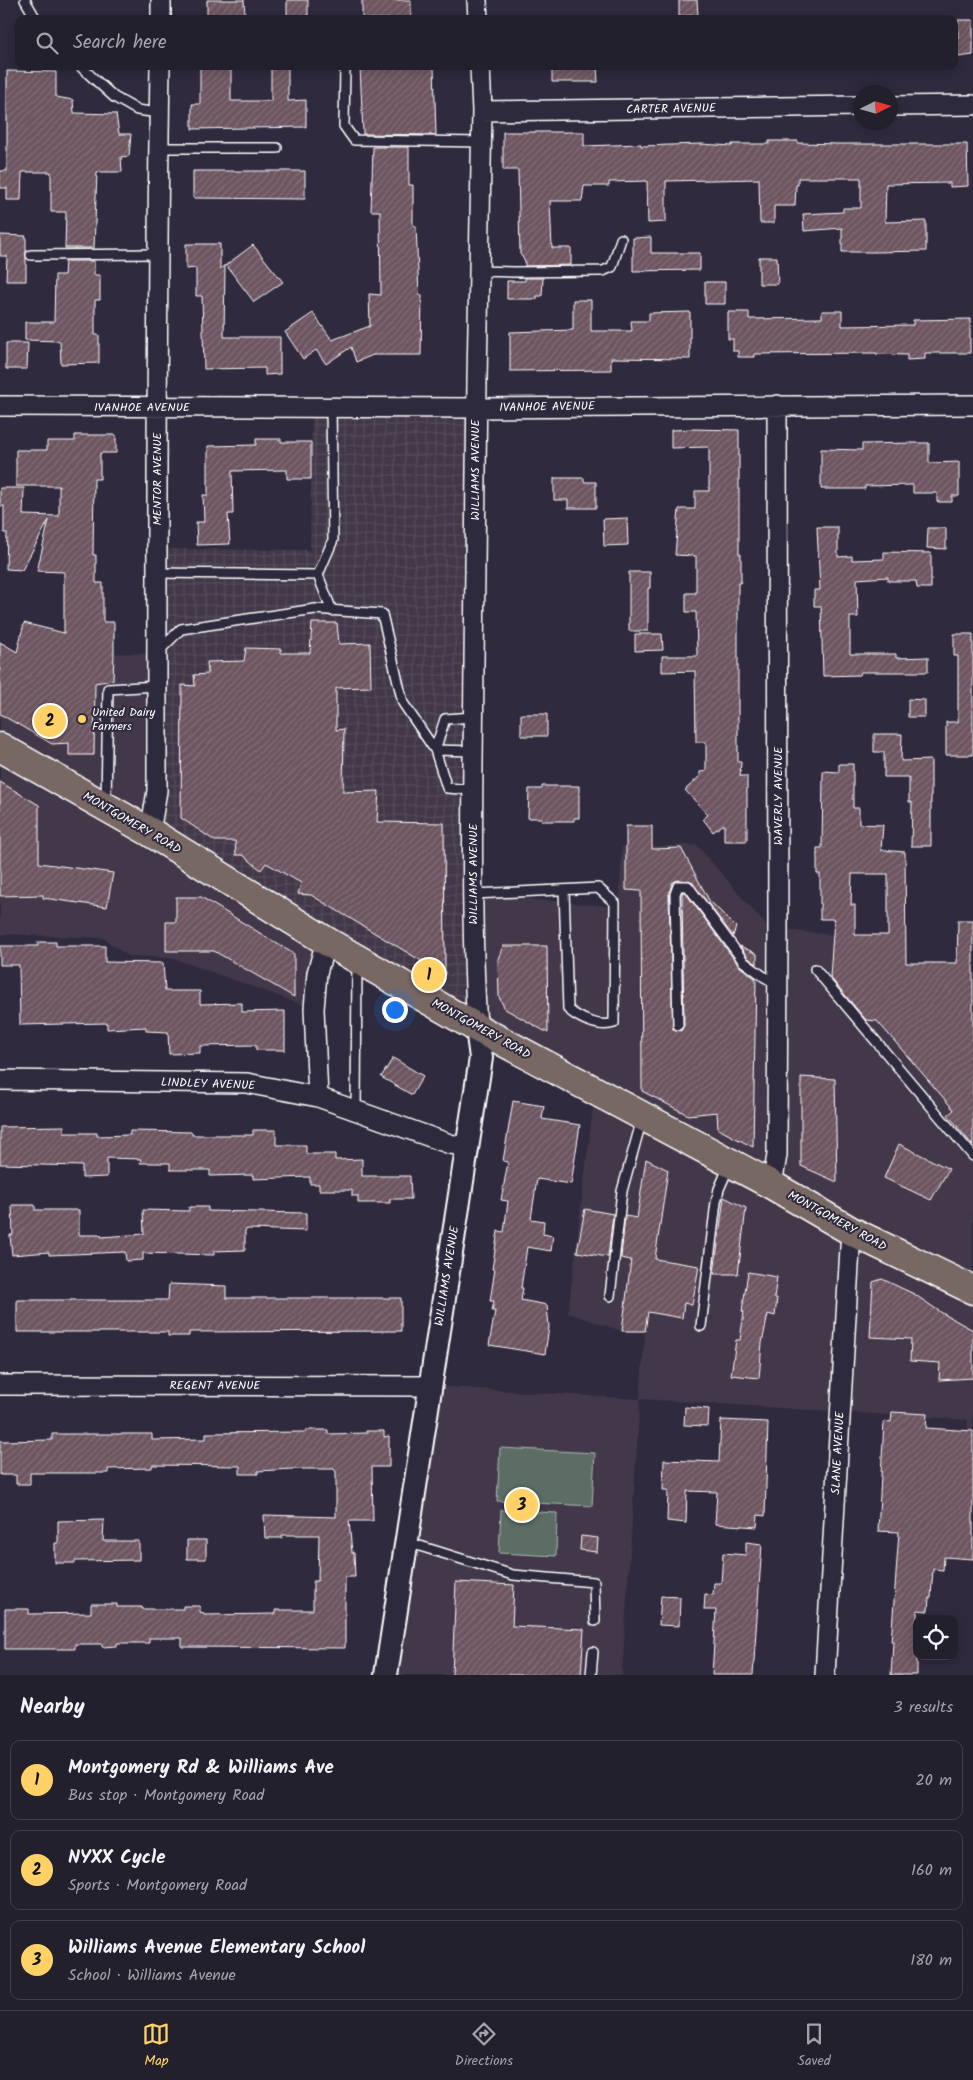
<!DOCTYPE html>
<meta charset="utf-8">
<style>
body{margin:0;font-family:Kalam,sans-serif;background:#2f2d3a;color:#f1f3f6}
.controls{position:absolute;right:15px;bottom:15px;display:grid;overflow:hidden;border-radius:10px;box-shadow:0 2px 12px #0003}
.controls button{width:45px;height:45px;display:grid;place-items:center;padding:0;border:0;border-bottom:1px solid #403e4a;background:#23202e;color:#f1f3f6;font:25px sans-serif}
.compass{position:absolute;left:853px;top:85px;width:45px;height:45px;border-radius:50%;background:#23202e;box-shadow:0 2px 12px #0003;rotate:85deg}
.you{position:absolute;left:394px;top:1009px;width:18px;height:18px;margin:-12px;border:4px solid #fff;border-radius:50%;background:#1a73e8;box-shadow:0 0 0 8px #1a73e833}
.badge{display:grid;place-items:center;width:32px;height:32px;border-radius:50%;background:#ffd166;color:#111;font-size:16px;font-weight:700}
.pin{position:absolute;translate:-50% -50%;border:2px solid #fff;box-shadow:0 1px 5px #0006}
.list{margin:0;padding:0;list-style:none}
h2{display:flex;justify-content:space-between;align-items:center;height:65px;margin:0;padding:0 20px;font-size:21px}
h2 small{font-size:16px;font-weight:400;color:#a3a3aa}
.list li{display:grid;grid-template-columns:32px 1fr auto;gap:15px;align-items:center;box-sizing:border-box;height:80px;margin:0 10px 10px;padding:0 10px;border:1px solid #403e4a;border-radius:10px}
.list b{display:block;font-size:19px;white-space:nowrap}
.list p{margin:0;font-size:16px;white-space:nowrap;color:#a3a3aa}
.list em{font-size:16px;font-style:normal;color:#a3a3aa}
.icon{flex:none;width:28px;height:28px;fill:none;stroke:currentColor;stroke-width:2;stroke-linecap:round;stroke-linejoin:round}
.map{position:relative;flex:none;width:973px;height:1675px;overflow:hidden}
.search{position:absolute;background:#23202e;box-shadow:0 2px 12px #0003;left:15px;right:15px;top:15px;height:55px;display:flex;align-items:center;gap:12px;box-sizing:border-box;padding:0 18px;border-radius:10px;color:#a3a3aa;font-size:19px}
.sheet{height:335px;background:#23202e}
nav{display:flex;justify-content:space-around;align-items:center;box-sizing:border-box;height:70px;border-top:1px solid #403e4a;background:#23202e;font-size:14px;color:#a3a3aa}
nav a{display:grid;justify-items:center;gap:2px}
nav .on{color:#ffd166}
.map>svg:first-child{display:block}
.built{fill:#423748}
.industrial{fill:url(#industrial-grid)}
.grass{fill:#5c6d65;stroke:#aeb6b2}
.building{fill:url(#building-hatch);stroke:#fff;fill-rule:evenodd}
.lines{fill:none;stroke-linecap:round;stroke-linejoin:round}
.service-casing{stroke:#fff;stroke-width:12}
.minor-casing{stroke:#fff;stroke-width:22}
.tertiary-casing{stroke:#fff;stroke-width:26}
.primary-casing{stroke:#fff;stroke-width:31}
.service{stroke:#2f2a3d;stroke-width:9}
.minor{stroke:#2f2a3d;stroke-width:19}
.tertiary{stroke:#2f2a3d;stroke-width:22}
.primary{stroke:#776864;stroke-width:28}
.poi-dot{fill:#ffd166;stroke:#2f2a3d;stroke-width:2}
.labels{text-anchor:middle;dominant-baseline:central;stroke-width:4;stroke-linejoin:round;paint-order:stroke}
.street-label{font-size:12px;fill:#fff;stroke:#2f2a3d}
.poi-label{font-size:12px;fill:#fff;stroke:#2f2a3d;text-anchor:start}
</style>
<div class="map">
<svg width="973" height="1675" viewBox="0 0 973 1675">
<defs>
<pattern id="industrial-grid" width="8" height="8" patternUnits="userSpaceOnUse" patternTransform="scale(1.25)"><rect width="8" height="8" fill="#423748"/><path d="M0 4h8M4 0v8" fill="none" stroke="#554b5a"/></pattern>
<pattern id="building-hatch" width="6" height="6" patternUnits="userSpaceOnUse" patternTransform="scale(1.25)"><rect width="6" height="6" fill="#6d5561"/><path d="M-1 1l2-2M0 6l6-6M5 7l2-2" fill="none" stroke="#836e79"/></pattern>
</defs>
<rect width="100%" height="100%" fill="#2f2a3d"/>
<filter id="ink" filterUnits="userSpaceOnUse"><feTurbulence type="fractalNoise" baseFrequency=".02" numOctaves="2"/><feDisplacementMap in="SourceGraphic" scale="10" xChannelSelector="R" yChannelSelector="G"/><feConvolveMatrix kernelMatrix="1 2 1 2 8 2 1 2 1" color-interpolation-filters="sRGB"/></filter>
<g filter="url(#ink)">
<path class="built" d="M0,642L65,680V654L157,653L326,941L314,1009L172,958L128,956L103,938L0,934Z
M697,845L777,938L778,929L833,935H905L907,976L973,974V1452L967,1451L968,1420L640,1399L622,1675H386L431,1386L640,1399L645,1332L622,1331L568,1313L595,1091L477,1028L474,894L619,907L622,847Z"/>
<path class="industrial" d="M312,408H476L477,1028L150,832L157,549L310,550Z"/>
<path class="grass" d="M500,1448L595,1453L592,1506L497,1501Z
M501,1510L557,1513L556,1556L499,1553Z"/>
<path class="building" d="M207,0H244L245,16H237V19H207Z
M287,0H308V19H287Z
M362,0H411V19H362Z
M679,0H697L698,15L679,16Z
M958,20H973V55L958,57Z
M200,66H231V101H271V66H288V101L306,100V127L192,129V104H200Z
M360,66H434L436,135L363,134Z
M552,66H597L598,82H552Z
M7,71L56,72V97L73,100L74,113L116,114L119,134H131L129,156L121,157L122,172H97L94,248H65L66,212H51V172H22L21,200H7V188H0V171H7Z
M503,132H584V146L641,144V146L701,144L732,146V144H769V141H798V143L838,144H967L968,186L950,187V183L886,184L885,222L926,221V251L875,252H842V228L804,231L803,214L843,212V208H861V178H798V185H796L795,206H774V223H760L759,179L666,181V222L648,223L647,181L609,182V186H584L582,201H550L552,248H571V265L525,266V261L520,254L518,170H503Z
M373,147H409V185H413V225L416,226L419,295H422L421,355H373L356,362L351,347L326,364L316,350L303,359L285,332L313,313L332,340L370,326L369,294L381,295L380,211H371Z
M193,171H305V199L193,198Z
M0,235L26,236V281H6L7,256H0Z
M651,237V253H700V270L633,271V238Z
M186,244H220V269L225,265L224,337H280V374L265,375V368L204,369L202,296H196V268L186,269Z
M253,245L283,282L254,302L226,265Z
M759,257H777L778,284H759Z
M65,261H94V275H100V300H95V335H99V363L61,364L60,341L25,340V322H54L55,275H64Z
M525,278H543L542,296H537V299H507V281H525Z
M705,282H725V304H705Z
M573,300H591V331H632L631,321H649V313L690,312V359L611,358V370L510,371V332L573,330Z
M822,311H842V326L913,325V320L970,319V353H925V359L907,360V355L876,354V353L754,354V357H738V351H733V339H728V312H749V319L822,318Z
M6,343H28L27,369H6Z
M691,429L739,430V554H741V583H738V762H741L740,776H747V841H724V824L713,832L703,819L708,815L685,790L700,776V772L706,771V742H696L695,671L662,672V656H697L696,612H686V593H696V556L675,555L679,509H695V491H709V450L708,447L671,448V430Z
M75,435H116V453H100V479H94L93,555H96V583H103V622H114V654L113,680L95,683L94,755H69V743L52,744L0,714V642L17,652L24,623L64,633V572L37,571L49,520L22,570L6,569L7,533H4V506H0V488H24L23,515L59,516V486H16V450H47V441H75Z
M256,439H281V442H311V479H287V470L232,471L233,514H228L230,544L197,545L196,522H204L203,495H208V446L256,445Z
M913,443H929V463L959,462V496H952V502H937V493H913V485L865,486V489H821V449L862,450V444Z
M554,478H584V482H596V508H568V500H554Z
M627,518L628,545L604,546L603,519Z
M817,527H838V557L852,556V560L884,559V552L931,553V588H917L916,581H888V577L857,579L858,617H850V654H896V658L928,657V672H861L860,675L823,676L821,606H814V590H820Z
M928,528H946V549L927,548Z
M629,572H650V588H648V631H629Z
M312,623H337L339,644L370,643L371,687L336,688V730L344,729L343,792L379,791L377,822L444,823L445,975L311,895L298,894L301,883L266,863L261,870L243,855H236L235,841H215L181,818L182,685L195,686L194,675L208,674L207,662L244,661L246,648L281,649V653H310Z
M635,634H662L663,650L635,651Z
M954,634H973V755H946V722H958V656H954Z
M908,699L925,700V717H908Z
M521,714H547V736H521Z
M874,734H902L901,761L931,760V846H911L912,802H909V777H884V752H874Z
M839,764H853V808H859V824L883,825L881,850L905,852L906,963H957L958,920H973V1146L948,1115L954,1110L877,1021L866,1020L830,977L834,919H820V874H817V848H822L823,771L839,772ZM852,874H888V935H855V905H851Z
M0,782L39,805V863L113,873L107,907L43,898V895L0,896Z
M542,786H579V818H574V821H542V818H528L529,789H542Z
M626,826H652V849L681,848L709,900L736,927L733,936L691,881L678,880L672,883L669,894L673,1029L681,1031L684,1025L682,892H685L739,966L756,979L753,1147L718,1129L717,1112L688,1115L642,1091L641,891L626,890Z
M176,897H201L294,954V997L214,951H166V922H176Z
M38,942H56V946H105V962L163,963L165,991H200V1004L242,1003V1012L285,1011V1050H256V1045L200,1046V1053L169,1054L168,1032L146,1031V1027L107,1029V1023L20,1025L19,965H0V946H38Z
M503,946H547L548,1033L505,1009L499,997L498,959Z
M740,946L757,954V964L748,958Z
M393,1058L423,1076L412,1095L381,1077Z
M801,1077L835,1079L837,1182L801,1166Z
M513,1101L544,1106L542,1119L580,1125L571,1184L537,1179L531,1219L544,1221L543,1234L553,1236L551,1251L527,1247L521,1288H523L521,1300L547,1305L549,1327L545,1354L489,1345L495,1311H492L494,1301H490L495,1269H492L498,1231L504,1232L508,1201L501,1200L508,1162L503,1161Z
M64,1126V1133H97V1136L130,1135V1131L192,1132V1135H253V1130H276V1145H306V1154H335V1160L362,1159V1176H410L411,1199H390V1203H358V1196H352V1190H319V1184H310V1177L253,1179V1175L210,1176V1170H170V1163H140L141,1159L107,1158V1177L82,1178V1166L0,1164V1127Z
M899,1144L949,1169L931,1200L884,1178Z
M646,1159L668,1170L655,1259L699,1266L692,1305L684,1303L682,1318L648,1312L645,1331H622L631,1260L621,1258L625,1216L637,1218Z
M724,1197L746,1208L738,1274H714Z
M12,1205H35V1210H79V1235H101V1237L144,1234L143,1210L189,1211V1207H208V1211L306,1213V1231L249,1229L245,1230V1250L214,1251V1255L143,1253V1260L126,1261L125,1252L49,1255V1252L12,1255L10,1235H13Z
M585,1209L613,1214L608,1257L577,1252Z
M748,1272L777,1277L774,1298H777L775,1316L768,1314L762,1343L759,1378L731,1375L736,1340H740L744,1312L742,1311Z
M882,1279L914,1294L942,1313L973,1330V1378L939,1380L940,1363L910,1361L911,1339L870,1337L873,1282Z
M169,1284L226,1286V1298H401V1331L189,1332V1336H168V1332H17V1300H168Z
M685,1407L709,1409L708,1426L684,1425Z
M892,1412L927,1414L926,1428L973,1431V1559L944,1557L943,1570L933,1569L931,1598H929L928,1611L917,1610V1675H891L893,1641H891L892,1629L899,1532L878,1531L884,1421L891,1422Z
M721,1420L768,1422L765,1516L758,1515L757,1527L715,1524L717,1492L687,1491L686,1523L667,1521L668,1490H663L664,1460L719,1462Z
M306,1430H328V1434L366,1433V1431H384V1437L389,1436V1467H372L373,1521H349L352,1553H354L355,1577H345V1648L182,1647V1638H149V1643H117V1646L102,1647V1644H75V1649H5V1609H29V1614L91,1613V1604H117V1607H142V1609H183V1606H200V1612L204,1613V1615L276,1614L275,1610H313V1581H318L319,1535H282V1538H265L264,1515L336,1517V1472L334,1469H292L258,1471V1474H240V1466L152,1465V1468L108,1469V1473H30V1484H16V1475H0V1441L52,1440V1434H152V1440L206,1439V1433L306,1432Z
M104,1520L103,1541H139V1560L75,1561V1563H55V1543H58V1521Z
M581,1536L598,1538L597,1552L580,1550Z
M187,1540H206V1559H187Z
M746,1542L762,1544L753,1675H712L716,1610H704L705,1594L713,1595L714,1583H721L723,1553L746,1555Z
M456,1582L514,1585L512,1626L584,1629L581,1675H452Z
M661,1596L680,1597L679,1626L659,1625Z"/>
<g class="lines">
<defs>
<path id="service" d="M25,0L36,19
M80,66L114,97L137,110L159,113
M345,66L344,126L354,140L481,142
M158,148H277
M31,255L158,254
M478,271L515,272L603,271L612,267L621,239
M157,573L318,575L332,611
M318,575L333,540L331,408
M159,651L181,629L315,609L382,614L403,703L435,750L474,751
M474,790L447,788L435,750L445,719L474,717
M106,802L108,689L157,686
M474,894L598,888L615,903L614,1023C600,1028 579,1019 568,1009L564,890
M815,969L973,1156
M678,1025L675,894L678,886H688L744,962L763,976L777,984
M356,1110L357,964
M610,1296L622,1191L642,1119
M701,1326L716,1202L719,1189L729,1166
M407,1542L513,1575L594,1582L595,1621
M591,1675L593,1652"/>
<path id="minor" d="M477,0L478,19
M161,19V0
M890,106L973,105
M482,111L860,106
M0,406L476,408L973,405
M150,832L157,791C157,549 156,308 160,66
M477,1028C470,907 473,785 474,664C475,480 478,295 482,111L480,66
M0,1080L247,1083L318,1097L450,1144L467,1147
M318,1097L314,1009L317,973L326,941
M772,1185L777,1155L778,929L777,405
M0,1385L431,1386
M825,1675L851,1231"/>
<path id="tertiary" d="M386,1675L481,1058L477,1028"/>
<path id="primary" d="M0,747L150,832L326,941L477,1028L772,1185L851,1231L973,1290"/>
</defs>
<use href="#service" class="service-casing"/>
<use href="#minor" class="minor-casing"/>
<use href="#tertiary" class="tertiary-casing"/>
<use href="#primary" class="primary-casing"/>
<use href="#service" class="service"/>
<use href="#minor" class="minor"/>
<use href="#tertiary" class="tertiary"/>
<use href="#primary" class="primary"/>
</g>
</g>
<circle class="poi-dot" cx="82" cy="719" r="5"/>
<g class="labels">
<g class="street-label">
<text transform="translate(671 109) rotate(-1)">CARTER AVENUE</text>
<text x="142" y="407">IVANHOE AVENUE</text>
<text transform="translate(547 407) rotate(-1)">IVANHOE AVENUE</text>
<text transform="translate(475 470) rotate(-90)">WILLIAMS AVENUE</text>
<text transform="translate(157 479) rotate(-90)">MENTOR AVENUE</text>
<text transform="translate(778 796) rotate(-90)">WAVERLY AVENUE</text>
<text transform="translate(132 823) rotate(30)">MONTGOMERY ROAD</text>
<text transform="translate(473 874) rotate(-90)">WILLIAMS AVENUE</text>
<text transform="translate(481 1029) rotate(29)">MONTGOMERY ROAD</text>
<text transform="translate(208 1084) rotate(2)">LINDLEY AVENUE</text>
<text transform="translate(837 1221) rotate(29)">MONTGOMERY ROAD</text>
<text transform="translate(447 1276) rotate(-81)">WILLIAMS AVENUE</text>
<text x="215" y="1385">REGENT AVENUE</text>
<text transform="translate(838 1453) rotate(-87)">SLANE AVENUE</text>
</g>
<g class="poi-label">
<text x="92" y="712">United Dairy<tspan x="92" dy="14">Farmers</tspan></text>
</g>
</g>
</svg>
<div class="controls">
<button><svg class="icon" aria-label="locate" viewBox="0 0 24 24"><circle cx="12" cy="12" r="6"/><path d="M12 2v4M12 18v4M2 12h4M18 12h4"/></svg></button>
</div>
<svg class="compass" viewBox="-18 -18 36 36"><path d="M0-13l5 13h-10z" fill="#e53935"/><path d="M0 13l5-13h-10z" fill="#a3a3aa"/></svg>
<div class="you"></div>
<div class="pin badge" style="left:429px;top:975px">1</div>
<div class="pin badge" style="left:50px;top:721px">2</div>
<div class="pin badge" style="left:522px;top:1505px">3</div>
<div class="search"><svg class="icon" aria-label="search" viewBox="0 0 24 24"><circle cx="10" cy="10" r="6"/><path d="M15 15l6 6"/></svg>Search here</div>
</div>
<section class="sheet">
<h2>Nearby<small>3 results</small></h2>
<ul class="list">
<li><span class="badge">1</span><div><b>Montgomery Rd &amp; Williams Ave</b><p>Bus stop · Montgomery Road</p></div><em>20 m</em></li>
<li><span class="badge">2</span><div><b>NYXX Cycle</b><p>Sports · Montgomery Road</p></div><em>160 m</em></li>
<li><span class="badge">3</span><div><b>Williams Avenue Elementary School</b><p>School · Williams Avenue</p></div><em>180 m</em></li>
</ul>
</section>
<nav>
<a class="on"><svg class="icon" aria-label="map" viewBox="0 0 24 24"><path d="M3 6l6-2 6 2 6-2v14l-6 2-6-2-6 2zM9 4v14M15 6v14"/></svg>Map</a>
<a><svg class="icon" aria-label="directions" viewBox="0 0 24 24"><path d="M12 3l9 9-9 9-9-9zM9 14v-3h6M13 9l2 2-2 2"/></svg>Directions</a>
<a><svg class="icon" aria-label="saved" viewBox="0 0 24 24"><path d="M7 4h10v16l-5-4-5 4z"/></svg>Saved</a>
</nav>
